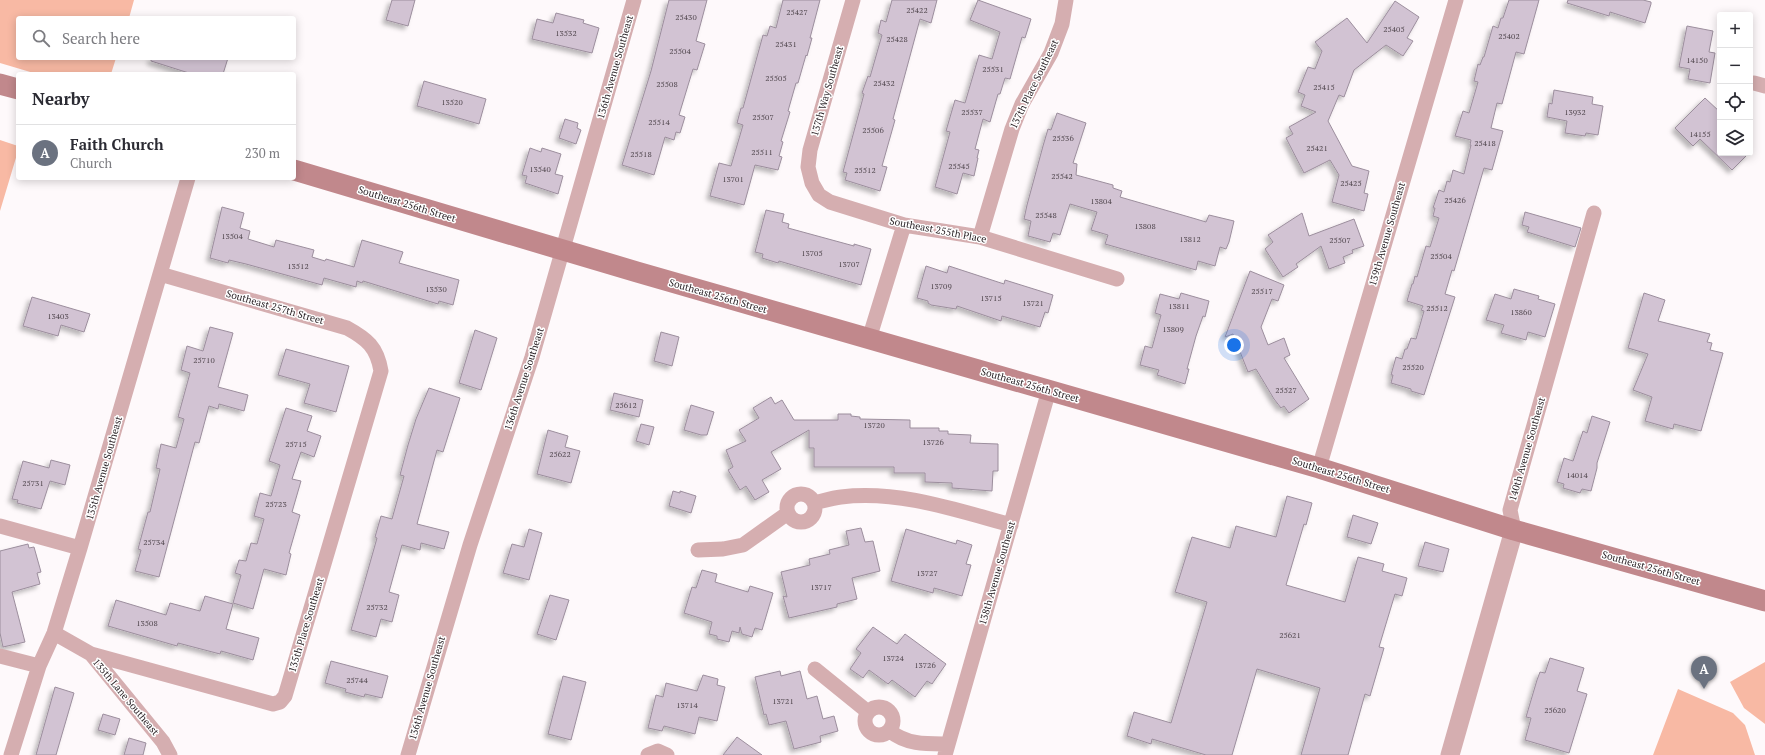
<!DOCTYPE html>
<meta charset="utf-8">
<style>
body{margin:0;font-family:"PT Serif",serif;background:#f7f7f7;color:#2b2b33}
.controls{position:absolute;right:12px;top:12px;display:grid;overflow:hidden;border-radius:4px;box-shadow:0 2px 10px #0003}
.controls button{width:36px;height:36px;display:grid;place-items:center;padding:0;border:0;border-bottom:1px solid #e1e1e2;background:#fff;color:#2b2b33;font:20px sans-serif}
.you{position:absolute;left:1234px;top:345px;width:14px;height:14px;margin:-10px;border:3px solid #fff;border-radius:50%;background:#1a73e8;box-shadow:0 0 0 6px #1a73e833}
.badge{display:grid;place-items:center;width:26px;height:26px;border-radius:50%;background:#7c3aed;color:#fff;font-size:13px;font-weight:700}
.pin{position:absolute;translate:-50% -33px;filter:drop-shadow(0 1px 2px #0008)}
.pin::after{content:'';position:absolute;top:21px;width:14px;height:12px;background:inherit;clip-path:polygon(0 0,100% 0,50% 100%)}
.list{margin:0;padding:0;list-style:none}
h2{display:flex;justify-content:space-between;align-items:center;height:52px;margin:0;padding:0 16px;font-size:17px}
h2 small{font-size:13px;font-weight:400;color:#7c7c81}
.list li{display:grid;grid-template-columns:26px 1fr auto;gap:12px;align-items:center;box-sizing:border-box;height:56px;padding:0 16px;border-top:1px solid #e1e1e2}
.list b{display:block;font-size:15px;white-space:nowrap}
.list p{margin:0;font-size:13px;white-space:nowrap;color:#7c7c81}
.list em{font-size:13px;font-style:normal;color:#7c7c81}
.icon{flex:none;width:22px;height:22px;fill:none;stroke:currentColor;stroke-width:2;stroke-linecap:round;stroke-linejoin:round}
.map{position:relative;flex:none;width:1765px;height:755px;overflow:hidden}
.search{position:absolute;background:#fff;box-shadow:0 2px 10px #0003;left:16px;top:16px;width:280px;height:44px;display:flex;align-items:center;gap:10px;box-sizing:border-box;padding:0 14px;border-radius:4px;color:#7c7c81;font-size:15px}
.panel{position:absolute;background:#fff;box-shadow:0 2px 10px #0003;left:16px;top:72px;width:280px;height:108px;border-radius:4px}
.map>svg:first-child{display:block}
.green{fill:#f8b9a4}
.building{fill:#d2c3d3;stroke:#9c8e9d;filter:url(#shadow)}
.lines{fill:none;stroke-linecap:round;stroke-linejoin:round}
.minor{stroke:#d5aeb0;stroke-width:15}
.tertiary{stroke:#d5aeb0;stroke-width:19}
.secondary{stroke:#c1888c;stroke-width:21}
.labels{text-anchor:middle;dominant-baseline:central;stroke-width:3;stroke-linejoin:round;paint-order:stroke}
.number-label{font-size:8px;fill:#51474e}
.street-label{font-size:10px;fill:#261e22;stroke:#fff}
</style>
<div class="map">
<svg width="1765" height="755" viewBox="0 0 1765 755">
<defs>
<filter id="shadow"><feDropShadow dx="-3.5" dy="3.5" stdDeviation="2" flood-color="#0004"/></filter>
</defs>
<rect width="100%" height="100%" fill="#fef9fb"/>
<path class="green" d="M0,0H134L129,18H18V58H116L111,74H37L0,63Z
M0,140L18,146V151L0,211Z
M1765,662V724L1744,708L1730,682Z
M1678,689L1733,713L1745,725L1755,755H1653Z"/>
<path class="building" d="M392,0H415L408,26L386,20Z
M669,0H707L696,41L705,44L697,70L693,69L679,115L685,117L680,133L676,132L674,140L665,137L654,175L622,165L651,71Z
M783,0H820L810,38H812L807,56L806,55L798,83H796L788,111L790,112L781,141L783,142L779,156L782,157L778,170L755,165L744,205L710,196L719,163L731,166L743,125L737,123L741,108H743L763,35L767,36L770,26L776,28Z
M892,0H937L931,23L920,19L893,119L895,120L882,166L887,167L880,191L845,180L847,173L843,172L864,94L862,93L868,76L870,77L882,35L878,33L881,20L886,22Z
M978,0L1031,19L1025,38L1022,37L1010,79L1005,78L1000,94H998L990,122L983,119L975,149L979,150L977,158H978L974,176L963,173L957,194L935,187L950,132L946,131L955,100L965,103L979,55L992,59L1000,32L970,20Z
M1509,0H1539L1524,54L1516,52L1502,104L1497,103L1491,128L1503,131L1492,170L1484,168L1454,271L1452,270L1445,294L1455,297L1424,395L1411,391V389L1391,383L1393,375H1391L1396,357L1402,359L1405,349H1407L1411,338L1416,339L1424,311L1421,310L1423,306L1407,301L1412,284H1413L1415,276L1417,277L1426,246L1430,247L1439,218L1433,216L1435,208H1433L1439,190L1444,192L1447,181L1450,182L1453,170L1464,174L1471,145H1470L1471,140L1455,136L1463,111L1469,113L1478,82L1474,81L1478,64L1480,65L1483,57H1484L1493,26L1498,28L1501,18H1503Z
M1568,0H1643L1651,2V4L1645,23L1610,12L1609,16L1567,3Z
M1395,1L1419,17L1407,38L1413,41L1403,56L1386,45L1354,70L1344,97L1339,95L1328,121L1352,166L1369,171L1364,193L1368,194L1364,211L1332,202L1339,175L1330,160L1304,173L1286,138L1293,134L1289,127L1316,112L1301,106L1305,95L1298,92L1308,67L1315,69L1322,51L1315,42L1347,18L1367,43Z
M556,13L584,20L583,23L599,28L592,53L532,39L537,19L553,23Z
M1687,26L1713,31L1709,52L1715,53L1710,83L1688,79L1690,69L1679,67Z
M151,58H228L223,74H192L151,61Z
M424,81L486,99L479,124L417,106Z
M1554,90L1593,97L1592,104L1603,106L1598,135L1586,133L1585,136L1565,133L1567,121L1547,117L1549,103L1552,104Z
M1705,98L1720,112V153H1749L1732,170L1700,139L1693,146L1675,128Z
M1057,113L1086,123L1073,163L1077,164L1076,175L1113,185V188L1122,191L1120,197L1196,219L1206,222L1209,215L1234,221L1229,242L1226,249L1220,247L1215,266L1198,261L1196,270L1105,244L1108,235L1091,230L1097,212L1070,204L1060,235L1053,233L1050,242L1028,236L1031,221L1024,219L1027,205L1043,146L1048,129L1051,130Z
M565,119L578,123L577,128L581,130L576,144L559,138Z
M530,148L541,152L542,148L561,154L555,174L563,176L558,194L525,183L527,176L522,175Z
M222,207L244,213L240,228L250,231L248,239L274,247L276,240L314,250L312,257L325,261L326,259L354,267L362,240L403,252L399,263L459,280L453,305L439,301L438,304L363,281L362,283L357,281L356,287L324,278L322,285L246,264L229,260L228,263L210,258Z
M766,210L784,214L782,222L789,224L788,228L854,246V244L871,249L861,285L779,261L778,263L762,258L763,254L755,252Z
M1525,212L1581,228L1575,247L1527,232L1529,227L1522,225Z
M1302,213L1309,236L1354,219L1364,246L1352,250L1353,253L1343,257L1345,263L1329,269L1321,246L1296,264L1298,267L1283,277L1265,249L1273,242L1268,235Z
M926,266L947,273L949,266L1004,284L1005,280L1053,295L1048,313L1045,312L1040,327L1002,316L1001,321L957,306L956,309L931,305L928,303V301L917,298Z
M1250,271L1284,285L1278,301L1272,299L1261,327L1268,345L1284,338L1290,355L1284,358L1309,399L1289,413L1284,406L1281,408L1274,399L1256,369L1248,372L1233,334L1225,337Z
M1514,289L1539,296L1538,299L1555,304L1545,337L1528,332L1526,340L1501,333L1504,325L1486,320L1495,294L1511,299Z
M1181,293L1209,301L1205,317L1203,316L1196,336L1187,369H1189L1185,384L1157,375L1159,370L1140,365L1145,346L1152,348L1161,315L1155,313L1160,294L1179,299Z
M1644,293L1665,300L1658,321L1710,334L1707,342L1712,343L1710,350L1723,353L1701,431L1674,424L1673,429L1645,421L1652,397L1633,390L1648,354L1628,348Z
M32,297L90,314L84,332L61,325L58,336L23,326Z
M210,327L233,333L218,387L248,395L244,411L219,404L218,409L209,406L199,443L195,442L159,577L135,571L141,550L138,549L148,512H150L160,469L156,468L161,444L176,448L184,419L178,417L190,373L181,370L187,346L203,351Z
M475,330L497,338L481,390L459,383Z
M661,332L679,337L672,366L654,361Z
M286,349L349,366L336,412L304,403L310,384L278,375Z
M429,388L460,398L443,452L437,450L417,524L449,532L444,549L421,543L420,550L402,545L389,592L399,595L392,622L381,619L376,637L351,630L377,538L375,537L381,516L392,519L404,476L400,475L408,445L416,419Z
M614,393L643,400L639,417L610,410Z
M771,397L775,404L782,400L794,420H838V414H851V416L860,417V419L910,420V428H939V431H948V434L971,435L970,443L998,444V471H993L992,491L952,488V483L925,482V473H894V467H814V448H809V430L771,452L781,469L762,480L769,492L755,500L746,486L740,490L728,470L733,467L726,450L746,441L739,430L759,418L753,408Z
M691,405L714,412L707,435H701L684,430Z
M286,408L312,416L307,431L321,436L314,457L301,452L292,479L301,481L292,512L300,515L289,553L291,554L286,575L264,569L253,609L233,603L241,575L235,573L239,560L246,561L251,543L257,544L264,519L254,516L260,493L271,496L280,465L269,461Z
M1592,416L1610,422L1597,463V468L1591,491L1582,489L1580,493L1563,488L1564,484L1557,482L1564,458L1573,461L1583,431L1587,433Z
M641,424L654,427L649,445L636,441Z
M548,430L568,436L565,447L580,451L571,483L537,474Z
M51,460L70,465L65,485L50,481L41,509L17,503L18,500L12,499L23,461L49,468Z
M673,491L680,493V491L696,496L691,513L669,506Z
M1287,496L1312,503L1306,525L1304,524L1286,585L1345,602L1358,557L1384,564L1382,571L1407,578L1402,596L1395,594L1379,647L1384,648L1370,696L1365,694L1348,755H1301L1320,688L1257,669L1232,755H1206L1152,739L1151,744L1127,736L1134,712L1171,723L1207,602L1175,592L1192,537L1230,548L1236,526L1276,537Z
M1353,515L1378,523L1371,544L1347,537Z
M861,528L865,542L873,541L880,571L852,578L857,599L837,604V607L789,618L783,596L787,597L781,572L810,565L809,559L830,554L829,550L849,545L846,531Z
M529,529L542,533L529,580L503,573L512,544L524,547Z
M906,529L956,544L957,540L972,545L966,564L971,565L962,596L934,588L933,593L891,581Z
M1425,542L1449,549L1443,572L1418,566Z
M28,544L29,548L34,547L41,572L37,573L40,584L12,592L25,642L3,647L0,633V551Z
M702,570L717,574L715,582L748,592L750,586L773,593L762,630L755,628L752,637L742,634L740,627L739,633L732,631L729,642L717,639V636L709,634L712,622L684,613L692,587L696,588Z
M550,595L569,600L556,640L537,634Z
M205,596L233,604L226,629L259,638L253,660L221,651L220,654L178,643L177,646L108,626L116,600L166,615L170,603L200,611Z
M873,627L897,644L905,634L946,664L932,684L927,681L915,697L892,680L888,684L869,670L863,678L850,669L861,653L856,649Z
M1550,658L1584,668L1577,691L1587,694L1569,753L1525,740L1531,718L1526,717L1537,680L1540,672L1545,673Z
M331,661L388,676L382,698L365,694L364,697L345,692L346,689L325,683Z
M780,671L781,676L800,671L807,699L817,696L823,719L834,716L838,731L820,736L821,742L794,749L786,721L769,725L766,714L764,715L755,677Z
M703,675L718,679L717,685L725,687L717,721L699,717L695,734L664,726L662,731L648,728L656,695L663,697L666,683L697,691Z
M563,676L586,682L571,740L548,734Z
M55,687L74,693L56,755H36Z
M103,714L120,719L115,735L98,730Z
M737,737L762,755H723Z
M129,738L146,743L143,755H124Z"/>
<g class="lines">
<path class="minor" d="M853,0L810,150L808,167L812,183L819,195L830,202L904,225L980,237L1117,279
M1754,83L1765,86
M980,237L1012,129L1022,104L1051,53L1062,24L1066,0
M869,339L904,225
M1319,468L1456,0
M787 508a14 14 0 1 1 28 0a14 14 0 1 1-28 0Z
M814,503C823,501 832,498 841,497C899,490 956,510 1011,525
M0,526L80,548
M1514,530L1510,510L1594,213
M698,550L723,549L743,545L788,513
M54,633L91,654L163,742L170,755
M91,654L273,704L280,702L285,696L381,371C377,347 367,339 347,328L160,274
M0,656L39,666
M815,669L868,712
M865 721a14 14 0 1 1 28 0a14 14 0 1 1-28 0Z
M890,731C907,745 927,744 948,744
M11,755L39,666L54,633L80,548L188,178
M408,755L470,545L532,357L634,0
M648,755L658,751L667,755
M945,755L1049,390"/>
<path class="tertiary" d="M1450,755L1514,530"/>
<path class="secondary" d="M0,84L18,89
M294,170L637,272L1319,468L1514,530L1765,601"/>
</g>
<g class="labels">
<g class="number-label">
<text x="917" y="10">25422</text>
<text x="797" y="12">25427</text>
<text x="686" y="17">25430</text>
<text x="1394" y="29">25405</text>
<text x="566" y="33">13532</text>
<text x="1509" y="36">25402</text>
<text x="897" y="39">25428</text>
<text x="786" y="44">25431</text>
<text x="680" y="51">25504</text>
<text x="1697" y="60">14150</text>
<text x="993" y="69">25531</text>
<text x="776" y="78">25505</text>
<text x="884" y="83">25432</text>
<text x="667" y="84">25508</text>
<text x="1324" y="87">25415</text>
<text x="452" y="102">13520</text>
<text x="972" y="112">25537</text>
<text x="1575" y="112">13932</text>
<text x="763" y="117">25507</text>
<text x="659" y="122">25514</text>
<text x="873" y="130">25506</text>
<text x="1700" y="134">14155</text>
<text x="1063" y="138">25536</text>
<text x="1485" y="143">25418</text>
<text x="1317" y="148">25421</text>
<text x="762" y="152">25511</text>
<text x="641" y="154">25518</text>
<text x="959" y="166">25545</text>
<text x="540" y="169">13540</text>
<text x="865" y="170">25512</text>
<text x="1062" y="176">25542</text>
<text x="733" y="179">13701</text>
<text x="1351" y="183">25425</text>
<text x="1455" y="200">25426</text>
<text x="1101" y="201">13804</text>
<text x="1046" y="215">25548</text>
<text x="1145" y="226">13808</text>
<text x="232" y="236">13504</text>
<text x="1190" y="239">13812</text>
<text x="1340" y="240">25507</text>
<text x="812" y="253">13705</text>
<text x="1441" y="256">25504</text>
<text x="849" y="264">13707</text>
<text x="298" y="266">13512</text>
<text x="941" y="286">13709</text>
<text x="436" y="289">13530</text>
<text x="1262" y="291">25517</text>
<text x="991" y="298">13715</text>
<text x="1033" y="303">13721</text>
<text x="1179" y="306">13811</text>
<text x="1437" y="308">25512</text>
<text x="1521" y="312">13860</text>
<text x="58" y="316">13403</text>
<text x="1173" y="329">13809</text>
<text x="204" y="360">25710</text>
<text x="1413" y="367">25520</text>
<text x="1286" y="390">25527</text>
<text x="626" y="405">25612</text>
<text x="874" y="425">13720</text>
<text x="933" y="442">13726</text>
<text x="296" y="444">25715</text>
<text x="560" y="454">25622</text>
<text x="1577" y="475">14014</text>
<text x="33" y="483">25731</text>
<text x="276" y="504">25723</text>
<text x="154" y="542">25734</text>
<text x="927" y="573">13727</text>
<text x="821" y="587">13717</text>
<text x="377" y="607">25732</text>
<text x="147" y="623">13508</text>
<text x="1290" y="635">25621</text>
<text x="893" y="658">13724</text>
<text x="925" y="665">13726</text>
<text x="357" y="680">25744</text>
<text x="783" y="701">13721</text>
<text x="687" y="705">13714</text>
<text x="1555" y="710">25620</text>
</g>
<g class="street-label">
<text transform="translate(615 67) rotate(-74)">136th Avenue Southeast</text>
<text transform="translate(1034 84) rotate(-64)">137th Place Southeast</text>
<text transform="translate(827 91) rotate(-74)">137th Way Southeast</text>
<text transform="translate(407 204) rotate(17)">Southeast 256th Street</text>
<text transform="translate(938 230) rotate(11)">Southeast 255th Place</text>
<text transform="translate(1387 234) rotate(-74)">139th Avenue Southeast</text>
<text transform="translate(718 296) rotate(16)">Southeast 256th Street</text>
<text transform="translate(275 307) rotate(16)">Southeast 257th Street</text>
<text transform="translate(524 379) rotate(-72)">136th Avenue Southeast</text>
<text transform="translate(1030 385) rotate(16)">Southeast 256th Street</text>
<text transform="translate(1527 449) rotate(-74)">140th Avenue Southeast</text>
<text transform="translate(104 468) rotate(-74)">135th Avenue Southeast</text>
<text transform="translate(1341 475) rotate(17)">Southeast 256th Street</text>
<text transform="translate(1651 568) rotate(16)">Southeast 256th Street</text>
<text transform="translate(997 573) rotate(-74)">138th Avenue Southeast</text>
<text transform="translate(306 625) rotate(-73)">135th Place Southeast</text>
<text transform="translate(427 688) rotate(-74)">136th Avenue Southeast</text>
<text transform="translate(126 697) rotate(50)">135th Lane Southeast</text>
</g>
</g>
</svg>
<div class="controls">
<button>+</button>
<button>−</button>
<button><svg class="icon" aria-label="locate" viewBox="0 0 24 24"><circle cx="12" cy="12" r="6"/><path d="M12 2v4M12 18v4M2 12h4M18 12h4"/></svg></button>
<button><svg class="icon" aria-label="layers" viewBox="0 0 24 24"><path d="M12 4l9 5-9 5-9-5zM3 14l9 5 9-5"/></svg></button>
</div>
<div class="you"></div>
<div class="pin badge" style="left:1704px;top:689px;background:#6b7280">A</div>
<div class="search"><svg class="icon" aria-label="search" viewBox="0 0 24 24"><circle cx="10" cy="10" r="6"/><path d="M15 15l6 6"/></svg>Search here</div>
<section class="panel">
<h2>Nearby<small></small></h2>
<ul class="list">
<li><span class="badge" style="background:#6b7280">A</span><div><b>Faith Church</b><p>Church</p></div><em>230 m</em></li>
</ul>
</section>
</div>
